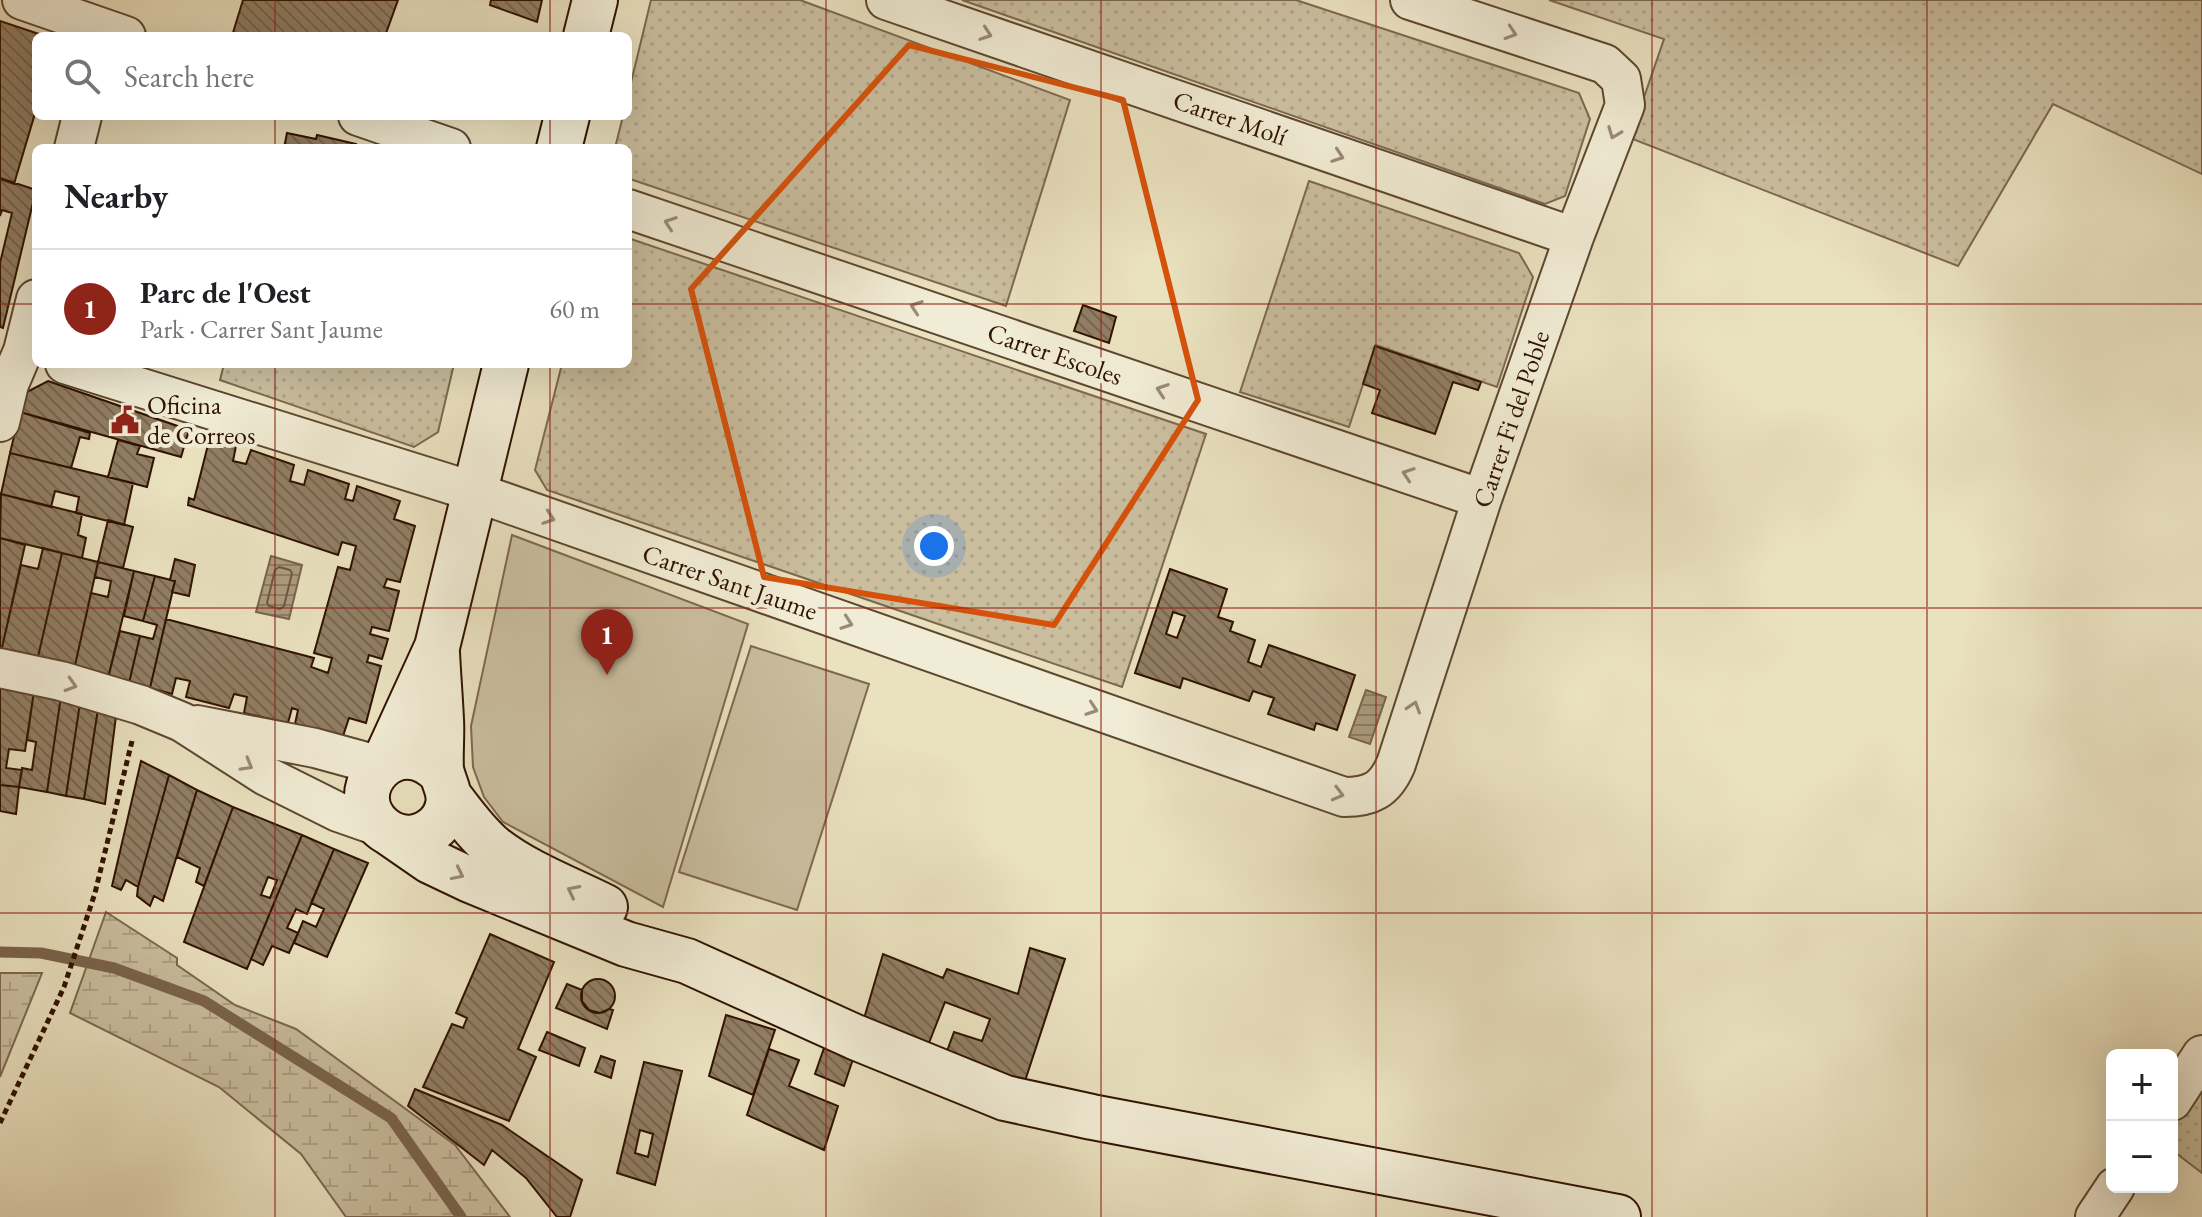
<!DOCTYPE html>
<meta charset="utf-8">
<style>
body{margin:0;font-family:"EB Garamond",serif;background:#f2f2f2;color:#202124}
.controls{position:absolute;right:24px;bottom:24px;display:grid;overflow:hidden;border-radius:12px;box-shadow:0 8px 32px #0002}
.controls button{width:72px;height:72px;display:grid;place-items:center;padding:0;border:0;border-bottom:2px solid #e0e0e0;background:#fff;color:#202124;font:40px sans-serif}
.you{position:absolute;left:934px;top:546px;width:28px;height:28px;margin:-20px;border:6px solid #fff;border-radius:50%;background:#1a73e8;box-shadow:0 0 0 12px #1a73e833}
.badge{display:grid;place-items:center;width:52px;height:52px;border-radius:50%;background:#8f2418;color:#fff;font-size:26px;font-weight:700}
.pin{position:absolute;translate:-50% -66px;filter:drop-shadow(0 2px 4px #0008)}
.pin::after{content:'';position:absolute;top:42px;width:28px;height:24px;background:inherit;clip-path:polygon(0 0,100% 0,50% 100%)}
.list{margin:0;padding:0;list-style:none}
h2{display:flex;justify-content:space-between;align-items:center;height:104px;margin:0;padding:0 32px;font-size:34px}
h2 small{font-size:26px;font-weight:400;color:#757577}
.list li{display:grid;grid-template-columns:52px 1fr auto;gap:24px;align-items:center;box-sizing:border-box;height:120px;padding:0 32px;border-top:2px solid #e0e0e0}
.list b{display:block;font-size:30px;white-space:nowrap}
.list p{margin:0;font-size:26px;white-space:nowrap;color:#757577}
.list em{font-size:26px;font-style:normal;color:#757577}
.icon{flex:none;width:44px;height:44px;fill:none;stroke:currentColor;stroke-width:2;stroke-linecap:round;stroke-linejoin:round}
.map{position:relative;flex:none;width:2202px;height:1217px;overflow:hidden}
.search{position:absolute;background:#fff;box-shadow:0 8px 32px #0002;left:32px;top:32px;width:600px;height:88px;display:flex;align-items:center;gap:20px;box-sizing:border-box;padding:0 28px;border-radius:12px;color:#757577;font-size:30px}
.panel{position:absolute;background:#fff;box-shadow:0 8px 32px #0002;left:32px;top:144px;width:600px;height:224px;border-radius:12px}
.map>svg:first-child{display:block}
.grass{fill:url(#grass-dots);stroke:#7d6850;stroke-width:2}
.wetland{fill:url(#wetland-marsh);stroke:#7d6850;stroke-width:2}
.green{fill:#cabe9f;stroke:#7d6850;stroke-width:2}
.water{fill:url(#water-rules);stroke:#7a644c;stroke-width:2}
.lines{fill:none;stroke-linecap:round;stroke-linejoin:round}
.shore{stroke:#6e5640;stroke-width:2}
.stream{stroke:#7a644c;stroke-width:11}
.building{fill:url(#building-back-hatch);stroke:#301201;stroke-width:2;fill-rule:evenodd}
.street-casing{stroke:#5e4630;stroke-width:42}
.secondary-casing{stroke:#301201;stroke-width:48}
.path{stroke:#301201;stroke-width:5;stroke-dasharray:6 4;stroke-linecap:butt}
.street{stroke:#f1ecd5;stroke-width:38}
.secondary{stroke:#f1ecd5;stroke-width:44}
.oneway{stroke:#9a8a76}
.marked{fill:none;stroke:#d6520b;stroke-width:6;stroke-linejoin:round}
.grid{fill:none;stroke:#8f2418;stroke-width:2;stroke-opacity:0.55}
.labels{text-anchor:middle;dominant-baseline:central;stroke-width:8;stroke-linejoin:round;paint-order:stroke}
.street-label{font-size:26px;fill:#301201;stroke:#f1ecd5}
.poi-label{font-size:26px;fill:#301201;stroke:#f1ecd5;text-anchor:start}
</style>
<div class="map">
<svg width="2202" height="1217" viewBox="0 0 2202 1217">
<defs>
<pattern id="grass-dots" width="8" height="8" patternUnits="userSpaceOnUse" patternTransform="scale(2)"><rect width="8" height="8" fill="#cabe9f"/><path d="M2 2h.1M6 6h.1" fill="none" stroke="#aea287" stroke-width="1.8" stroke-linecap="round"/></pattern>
<pattern id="wetland-marsh" width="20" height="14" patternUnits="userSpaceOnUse" patternTransform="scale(2)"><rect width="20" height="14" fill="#cabe9f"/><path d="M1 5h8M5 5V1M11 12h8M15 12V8" fill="none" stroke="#aea287"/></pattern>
<pattern id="water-rules" width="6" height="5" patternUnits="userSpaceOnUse" patternTransform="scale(2)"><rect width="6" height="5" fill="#ab9b7e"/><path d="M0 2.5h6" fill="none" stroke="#8c7d65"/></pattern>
<pattern id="building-back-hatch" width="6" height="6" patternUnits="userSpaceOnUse" patternTransform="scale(2)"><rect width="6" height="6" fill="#917e64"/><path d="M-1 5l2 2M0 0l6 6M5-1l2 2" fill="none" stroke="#776650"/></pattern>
</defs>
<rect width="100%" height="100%" fill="#eae1bf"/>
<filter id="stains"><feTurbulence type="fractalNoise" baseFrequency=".0025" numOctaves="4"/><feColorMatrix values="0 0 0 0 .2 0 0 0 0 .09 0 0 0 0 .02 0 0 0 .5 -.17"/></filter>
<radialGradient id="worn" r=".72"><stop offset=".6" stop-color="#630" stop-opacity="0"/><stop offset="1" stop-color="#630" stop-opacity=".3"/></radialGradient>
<path class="grass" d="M651,0H800L1070,100L1006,306L630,179L628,148H615L623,116H628V95Z
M962,0H1296L1579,93L1590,119L1565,196L1545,204Z
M1549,0H2202V174L2053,104L1958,266L1630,138L1664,39Z
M1309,181L1519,253L1533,277L1497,387L1376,345L1349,427L1240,392Z
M628,238L1206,434L1122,687L547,490L535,470L562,364H628Z
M224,364H454L438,432L414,447L220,380Z
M2202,1081V1173L2172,1150V1128Z"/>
<path class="wetland" d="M106,912L177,958V965L235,1005L296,1029L455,1145L510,1217H346L301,1154L219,1087L70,1013Z
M0,973H42L0,1077Z"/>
<path class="green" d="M512,535L748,624L663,907L503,822L484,797L473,767L471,726Z
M751,646L869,684L797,910L679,872Z"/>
<path class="water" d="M271,556L302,565L289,619L256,612Z
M1366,690L1386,697L1370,744L1349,737Z"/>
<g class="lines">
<path class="shore" d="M279,567L290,570L292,573L284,606L280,609L269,606L267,603L275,570Z"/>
<path class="stream" d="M0,952L41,953L114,968L204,1001L391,1118L461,1217"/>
</g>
<path class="building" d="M243,0H398L385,36H232Z
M491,0H542L537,22L490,5Z
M0,21L45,36H36V110L14,184L0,179Z
M287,133L316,139L317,135L356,144L355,148H284Z
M0,178L36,190L3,328L0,327V263L12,213L2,210L0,216Z
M1083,305L1116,317L1109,343L1074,331Z
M1375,346L1481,382L1478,390L1453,382L1435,434L1372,413L1380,390L1363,384Z
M48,381L189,430L181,457L20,412L23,394Z
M20,412L90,433L89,439L80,437L71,468L10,453Z
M210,437L236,446L233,461L246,464L251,450L294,465L290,481L304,485L308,470L349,484L345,499L353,501L357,486L400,501L394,519L415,526L400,582L387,579L384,587L399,591L389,631L372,627L370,634L388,639L382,659L369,655L367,662L381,666L366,723L349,718L343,736L295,724L298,710L292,708L288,723L244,713L247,697L234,694L229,708L186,697L190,681L176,678L172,694L150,688L166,619L314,658L311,667L328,673L332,658L314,653L338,567L350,570L356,546L342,542L338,555L188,505L189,498L194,500Z
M118,440L140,446L137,454L154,458L147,487L108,477Z
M10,453L133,483L124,525L76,513L79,497L55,491L51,507L1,494Z
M1,494L82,514L78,535L86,538L82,558L0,538Z
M108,520L133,527L123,568L98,562Z
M0,538L25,545L1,652L0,651Z
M43,548L62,553L37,661L1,652L21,565L38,569Z
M62,553L98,562L74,670L37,661Z
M175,559L195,565L189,596L172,592L175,581L170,580Z
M98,562L134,571L108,678L74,670L91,593L108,597L111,581L95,577Z
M1170,569L1227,589L1218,617L1233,622L1230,631L1255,640L1248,662L1261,667L1269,645L1355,675L1337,730L1316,723L1314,730L1268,714L1274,698L1253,691L1249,701L1183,678L1180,688L1135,673ZM1173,612L1185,616L1177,638L1166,634Z
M134,571L155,576L143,621L124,616Z
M155,576L175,581L150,688L129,683L140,636L153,639L157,625L143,621Z
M120,631L140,636L129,683L108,678Z
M0,686L34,691L25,751L9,749L6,768L22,770L19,787L0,785Z
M34,691L61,696L47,792L19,787L22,768L32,770L36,742L27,740Z
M61,696L80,703L66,796L47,792Z
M80,703L98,709L84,799L66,796Z
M98,709L116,716L105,804L84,799Z
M141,761L169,775L138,887L126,880L121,890L112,886Z
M169,775L197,790L163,901L154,896L150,906L137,896L138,887Z
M0,785L19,787L16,814L0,811Z
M197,790L233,807L204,886L196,882L200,868L177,857Z
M233,807L302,835L247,969L184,942ZM268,877L277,880L270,898L261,895Z
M302,835L334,849L307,914L296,909L287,928L298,933L289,953L272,946L263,965L251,959Z
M334,849L368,863L327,957L294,943L303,921L316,927L324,909L311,903Z
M490,934L554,962L518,1049L536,1057L509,1121L423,1087L452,1024L463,1028L467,1018L456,1013Z
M1030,948L1065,959L1025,1081L946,1054L954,1032L982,1041L990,1019L945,1002L927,1048L863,1022L883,954L943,978L947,969L1018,994Z
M581 996a17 17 0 1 1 34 0a17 17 0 1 1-34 0Z
M567,984L582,990V1001L589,1010L600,1013L609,1009L613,1010L607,1029L556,1008Z
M726,1015L775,1030L753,1095L709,1076Z
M547,1032L585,1048L579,1066L539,1050Z
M824,1048L853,1059L844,1086L815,1074Z
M769,1049L799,1060L789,1086L838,1106L824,1150L747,1115Z
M601,1056L615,1061L611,1078L595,1072Z
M644,1062L682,1071L655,1185L617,1173ZM640,1130L653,1134L648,1157L635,1153Z
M415,1089L502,1125L582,1180L570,1217H557L526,1178L492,1150L484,1165L408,1106Z"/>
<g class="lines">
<defs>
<path id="street" d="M22,0L126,36
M886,0L1574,237
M358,116L451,148
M74,148L82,116
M628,209L1482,499
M65,364L475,492L1344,797C1371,797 1385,790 1396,764L1482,499L1574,237L1625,105L1621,79L1605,64L1410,0
M0,422L9,384L23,351L36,299
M0,668L61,681L141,705L182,722L266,776L338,812L381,827
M197,725L315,748L381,766
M2172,1101L2202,1055
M2095,1217L2115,1187"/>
<path id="secondary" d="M586,36L595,0
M559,148L567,116
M437,652C438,675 440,697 441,720C442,736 440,753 441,769C443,782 451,791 448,805C445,822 431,834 415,837C403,839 390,835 381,827C340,790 397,727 441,773
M383,765L437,647L506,364
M449,796C463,814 476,833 494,848C526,873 569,889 605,907
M391,834L430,861L470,880L626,944L687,961L855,1037L1005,1098L1092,1117L1618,1217"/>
</defs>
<use href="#street" class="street-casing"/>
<use href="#secondary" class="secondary-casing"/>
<path class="path" d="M0,1123L64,987L95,893L132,741"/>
<use href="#street" class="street"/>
<use href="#secondary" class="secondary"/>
</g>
<defs><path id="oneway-chevron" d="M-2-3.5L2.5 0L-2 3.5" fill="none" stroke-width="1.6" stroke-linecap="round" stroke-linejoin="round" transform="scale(2)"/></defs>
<g class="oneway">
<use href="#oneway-chevron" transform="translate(1511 33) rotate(18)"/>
<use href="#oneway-chevron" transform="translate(986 34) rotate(19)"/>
<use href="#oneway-chevron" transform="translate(1614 133) rotate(111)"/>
<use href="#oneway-chevron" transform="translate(1338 156) rotate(19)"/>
<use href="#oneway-chevron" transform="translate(670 223) rotate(-161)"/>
<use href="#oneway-chevron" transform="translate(916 307) rotate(-161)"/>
<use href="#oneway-chevron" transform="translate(1162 390) rotate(-161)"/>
<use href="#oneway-chevron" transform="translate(1408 474) rotate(-161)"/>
<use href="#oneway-chevron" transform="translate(549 518) rotate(19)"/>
<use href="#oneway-chevron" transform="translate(847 623) rotate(19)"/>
<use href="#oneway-chevron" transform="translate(71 685) rotate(17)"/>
<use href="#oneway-chevron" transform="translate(1414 707) rotate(-72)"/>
<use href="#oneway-chevron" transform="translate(1092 709) rotate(19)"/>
<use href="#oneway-chevron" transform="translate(247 765) rotate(30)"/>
<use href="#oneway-chevron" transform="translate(1338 794) rotate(15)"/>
<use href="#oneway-chevron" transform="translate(458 874) rotate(26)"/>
<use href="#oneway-chevron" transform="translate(573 891) rotate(-153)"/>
</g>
<path class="marked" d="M909,45L1123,100L1198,400L1054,625L764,577L691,289Z"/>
<path class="grid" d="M275,0V36M550,0V36M826,0V1217M1101,0V1217M1376,0V1217M1652,0V1217M1927,0V1217M275,116V148M550,116V148M0,304H36M628,304H2202M275,364V1217M550,364V1217M0,608H2202M0,913H2202"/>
<defs>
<symbol id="civic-bare" viewBox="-9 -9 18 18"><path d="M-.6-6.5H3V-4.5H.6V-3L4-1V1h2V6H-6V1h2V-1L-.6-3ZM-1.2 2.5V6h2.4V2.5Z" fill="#8f2418" stroke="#f1ecd5" stroke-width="2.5" paint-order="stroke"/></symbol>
</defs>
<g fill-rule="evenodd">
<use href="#civic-bare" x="105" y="400" width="40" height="40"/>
</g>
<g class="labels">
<g class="street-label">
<text transform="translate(1230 118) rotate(19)">Carrer Molí</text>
<text transform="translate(1055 354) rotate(19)">Carrer Escoles</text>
<text transform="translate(1511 419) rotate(-71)">Carrer Fi del Poble</text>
<text transform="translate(730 582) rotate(19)">Carrer Sant Jaume</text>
</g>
<g class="poi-label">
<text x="147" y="405">Oficina<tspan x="147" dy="30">de Correos</tspan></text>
</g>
</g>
<rect width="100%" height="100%" filter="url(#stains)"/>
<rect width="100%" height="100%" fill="url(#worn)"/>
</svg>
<div class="controls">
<button>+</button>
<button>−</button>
</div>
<div class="you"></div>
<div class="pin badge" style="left:607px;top:675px">1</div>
<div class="search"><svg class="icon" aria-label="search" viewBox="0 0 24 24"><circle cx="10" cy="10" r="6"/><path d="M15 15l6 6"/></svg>Search here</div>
<section class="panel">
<h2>Nearby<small></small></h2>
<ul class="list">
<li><span class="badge">1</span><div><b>Parc de l'Oest</b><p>Park · Carrer Sant Jaume</p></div><em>60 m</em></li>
</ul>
</section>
</div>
